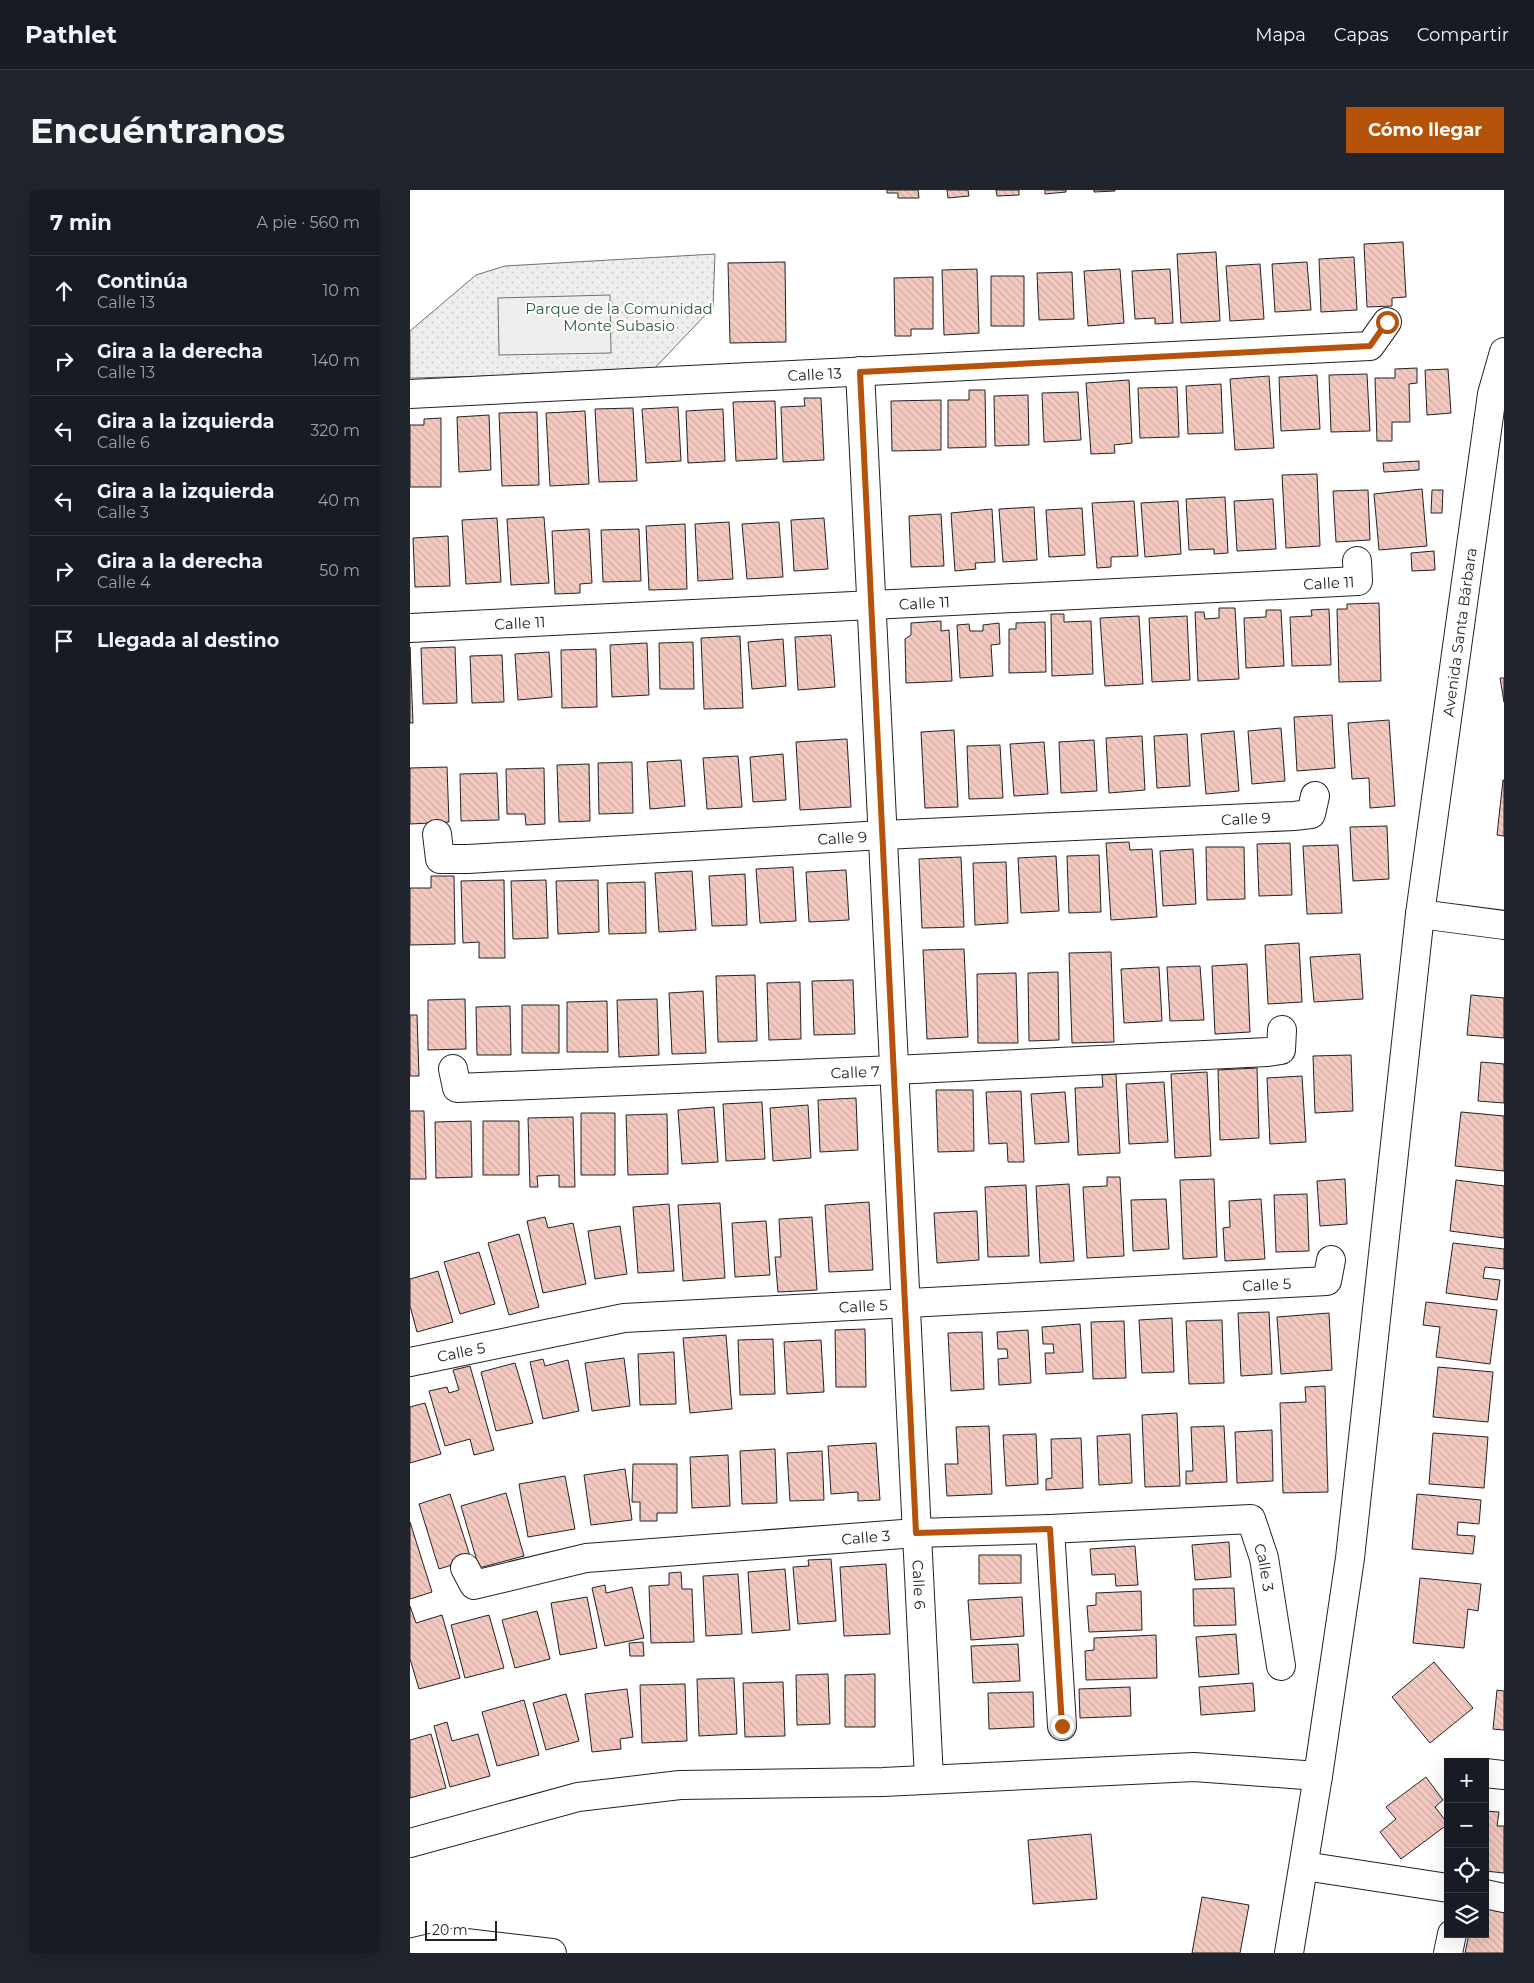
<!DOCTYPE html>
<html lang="es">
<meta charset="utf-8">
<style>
body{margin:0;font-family:Montserrat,sans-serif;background:#20242c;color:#f1f3f6}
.controls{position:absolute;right:15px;bottom:15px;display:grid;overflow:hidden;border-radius:0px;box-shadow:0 5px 20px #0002}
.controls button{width:45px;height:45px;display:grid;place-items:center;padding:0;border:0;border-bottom:1px solid #363941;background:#171b24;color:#f1f3f6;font:25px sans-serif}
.scale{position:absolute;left:15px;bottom:12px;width:72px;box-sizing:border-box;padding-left:5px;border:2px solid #222;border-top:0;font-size:14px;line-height:18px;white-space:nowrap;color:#222;-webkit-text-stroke:4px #fff;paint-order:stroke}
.stop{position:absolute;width:15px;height:15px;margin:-11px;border:4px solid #b45309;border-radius:50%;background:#fff}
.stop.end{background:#b45309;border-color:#fff;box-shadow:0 1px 5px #0008}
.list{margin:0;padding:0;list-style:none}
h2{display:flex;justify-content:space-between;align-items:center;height:65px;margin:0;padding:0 20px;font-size:21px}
h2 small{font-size:16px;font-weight:400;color:#9ea1a6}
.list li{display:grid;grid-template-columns:32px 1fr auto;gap:15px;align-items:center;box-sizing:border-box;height:70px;padding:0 20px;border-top:1px solid #363941}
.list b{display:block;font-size:19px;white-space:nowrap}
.list p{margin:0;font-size:16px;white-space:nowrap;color:#9ea1a6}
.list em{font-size:16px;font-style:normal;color:#9ea1a6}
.icon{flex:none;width:28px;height:28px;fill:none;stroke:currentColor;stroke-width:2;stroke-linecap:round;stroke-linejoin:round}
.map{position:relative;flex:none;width:1094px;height:1763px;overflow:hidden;border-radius:0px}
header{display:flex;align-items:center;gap:30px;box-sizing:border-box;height:70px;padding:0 25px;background:#171b24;border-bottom:1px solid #363941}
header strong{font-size:24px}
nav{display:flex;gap:28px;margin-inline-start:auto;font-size:18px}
.intro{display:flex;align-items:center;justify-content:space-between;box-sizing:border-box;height:120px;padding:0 30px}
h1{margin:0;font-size:35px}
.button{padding:12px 22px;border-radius:0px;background:#b45309;color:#fff;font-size:18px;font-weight:700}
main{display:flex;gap:30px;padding:0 30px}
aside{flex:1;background:#171b24;border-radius:0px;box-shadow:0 5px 20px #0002}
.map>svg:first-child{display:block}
.grass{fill:url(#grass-dots);stroke:#6f6f6f}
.garden{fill:#eee;stroke:#6f6f6f}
.building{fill:url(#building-back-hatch);stroke:#222}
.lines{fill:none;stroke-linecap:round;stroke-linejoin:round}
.minor-casing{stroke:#222;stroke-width:30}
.major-casing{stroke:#222;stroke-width:30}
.minor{stroke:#fff;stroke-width:28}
.major{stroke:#fff;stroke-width:28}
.route{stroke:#b45309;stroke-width:6}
.labels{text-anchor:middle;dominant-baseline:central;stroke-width:4;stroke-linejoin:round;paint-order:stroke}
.park-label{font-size:15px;fill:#2f5e38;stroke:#fff}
.street-label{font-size:15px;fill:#222;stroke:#fff}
</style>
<header>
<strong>Pathlet</strong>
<nav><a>Mapa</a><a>Capas</a><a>Compartir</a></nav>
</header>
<div class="intro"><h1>Encuéntranos</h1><a class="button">Cómo llegar</a></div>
<main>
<aside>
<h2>7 min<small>A pie · 560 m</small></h2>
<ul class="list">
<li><svg class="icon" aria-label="ahead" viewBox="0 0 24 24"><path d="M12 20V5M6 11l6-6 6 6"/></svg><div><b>Continúa</b><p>Calle 13</p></div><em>10 m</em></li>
<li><svg class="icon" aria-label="right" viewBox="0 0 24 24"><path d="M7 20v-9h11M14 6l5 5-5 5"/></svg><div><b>Gira a la derecha</b><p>Calle 13</p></div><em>140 m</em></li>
<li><svg class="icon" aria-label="left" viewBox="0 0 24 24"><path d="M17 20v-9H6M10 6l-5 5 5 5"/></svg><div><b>Gira a la izquierda</b><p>Calle 6</p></div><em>320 m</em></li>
<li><svg class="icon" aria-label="left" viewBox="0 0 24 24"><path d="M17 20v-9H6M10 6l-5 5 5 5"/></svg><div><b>Gira a la izquierda</b><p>Calle 3</p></div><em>40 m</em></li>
<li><svg class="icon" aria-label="right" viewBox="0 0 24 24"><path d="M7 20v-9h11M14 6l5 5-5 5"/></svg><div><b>Gira a la derecha</b><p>Calle 4</p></div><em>50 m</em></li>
<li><svg class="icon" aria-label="arrive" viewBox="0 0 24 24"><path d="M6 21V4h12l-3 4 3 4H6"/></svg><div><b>Llegada al destino</b></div></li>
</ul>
</aside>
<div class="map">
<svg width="1094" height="1763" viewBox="0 0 1094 1763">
<defs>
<pattern id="grass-dots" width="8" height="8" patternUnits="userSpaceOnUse" patternTransform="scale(1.25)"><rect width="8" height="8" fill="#eee"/><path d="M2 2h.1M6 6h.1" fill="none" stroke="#ccc" stroke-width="1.8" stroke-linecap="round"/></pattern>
<pattern id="building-back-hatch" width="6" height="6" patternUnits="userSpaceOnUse" patternTransform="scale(1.25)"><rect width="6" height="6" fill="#f3c9c0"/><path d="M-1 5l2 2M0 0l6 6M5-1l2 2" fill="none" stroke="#d0aca5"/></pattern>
</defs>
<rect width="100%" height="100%" fill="#fff"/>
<path class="grass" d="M305,64L303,117L241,182L0,188V141L66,85L95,76Z"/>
<path class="garden" d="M200,105L201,163L89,165L88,108Z"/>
<path class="building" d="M477,0H508L509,8H488V3H477Z
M537,0H558L559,6L538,8Z
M586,0H609V5L587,6Z
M635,0H656V2L635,4Z
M684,0H705V1L684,2Z
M993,52L996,107L982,108V116L957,117L954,54Z
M806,62L810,131L771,133L767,64Z
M944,67L947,120L911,122L909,69Z
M375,72L376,152L320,153L318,73Z
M897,72L901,120L865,122L862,74Z
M850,74L854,129L820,131L816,76Z
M567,79L569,143L534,145L532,80Z
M710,79L714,133L678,136L674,81Z
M760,79L763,133L745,134V128L725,129L722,81Z
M662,82L664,129L629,130L627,83Z
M581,86H614V136H581Z
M523,87V139H501V146H485L484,88Z
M1007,178V193L999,194L1000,232H982V251H967L965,188H985V179Z
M1038,179L1041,223L1017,225L1015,180Z
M957,184L960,241L921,242L919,185Z
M907,185L910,239L871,241L869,187Z
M859,186L864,258L825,260L820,189Z
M719,190L722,253L704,255L705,263L681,264L676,193Z
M811,194L813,243L778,244L776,196Z
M767,197L769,247L730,248L728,198Z
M559,200H575L576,257L538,258V210H559Z
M668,202L671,250L634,252L632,203Z
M618,205L619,255L585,256L584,206Z
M394,208H411L414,270L373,272L371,217L395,216Z
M531,210V260L482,261L481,211Z
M365,211L367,269L326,271L323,212Z
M268,217L271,271L236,273L232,219Z
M223,218L227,291L189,292L185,219Z
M313,219L315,271L278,273L276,221Z
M175,221L179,294L140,296L136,223Z
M127,222L129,295L92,296L89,223Z
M79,225L81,280L49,282L47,227Z
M31,228V297H0V235H14V229Z
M1009,271V280L974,282L973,273Z
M907,284L910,356L876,358L872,285Z
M1012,299L1017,356L969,360L964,304Z
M958,300L960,350L926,352L923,301Z
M1022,300H1033L1032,323H1021Z
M815,307L818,363L804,364V359L779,360L776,309Z
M863,309L866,359L827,361L824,311Z
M724,311L728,366L701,367V377L687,378L682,313Z
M768,311L771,364L735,367L731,313Z
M624,317L627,370L593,372L589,319Z
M672,318L675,365L639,367L636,320Z
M582,319L585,372L565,373L566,379L545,381L541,323Z
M531,324L534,376L501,377L499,326Z
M134,327L139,393L101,395L97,329Z
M87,328L91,392L56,394L52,330Z
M414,328L418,379L384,381L381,330Z
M319,332L323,389L288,391L285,334Z
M369,332L373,387L337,389L332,334Z
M275,334L277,399L239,400L236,336Z
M179,339L182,393L170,394V403L145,404L142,341Z
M229,339L231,391L193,392L191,340Z
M38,346L40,396L5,397L3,348Z
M1024,361L1025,380L1002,381L1001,363Z
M969,413L971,491L929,492L927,419H937V414Z
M809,418H825L829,489L788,491L785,422H794L795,429L809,428Z
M919,419L921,475L882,476L880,427L902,426L901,420Z
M856,420H871L874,476L836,478L834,428L856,427Z
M641,424H654V432L681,431L683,484L642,486Z
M729,426L733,494L695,496L690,428Z
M777,426L780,490L742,492L739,428Z
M531,431V441L539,440L542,491L496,493L495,449L501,445V433Z
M635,432L636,482L599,483V439H606V433Z
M589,433L590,454L581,455L583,486L550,488L547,435L559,434L560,441H573V435Z
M421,445L425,497L388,500L385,447Z
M330,446L333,518L294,519L291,448Z
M373,449L376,496L342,499L338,452Z
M283,452L284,499H250L249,453Z
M237,453L239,505L202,507L200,455Z
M0,457L3,533H0Z
M45,457L47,513L13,514L11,458Z
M186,459L187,517L152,518L151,460Z
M139,462L142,507L108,510L105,464Z
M92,465L94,512L62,513L60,466Z
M1090,488H1094V512Z
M922,525L925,578L887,581L884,527Z
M979,530L985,616L960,618L959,588L942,589L938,533Z
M871,538L875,591L842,594L838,541Z
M544,540L548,617L515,618L511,542Z
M824,541L829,601L796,604L791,544Z
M777,544L780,596L747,598L744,546Z
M732,546L735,600L699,603L696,548Z
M437,549L441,617L390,620L386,552Z
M684,550L687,601L651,603L649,552Z
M634,552L638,604L604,606L600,554Z
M590,555L593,608L559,609L557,556Z
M373,564L376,610L343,612L340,567Z
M328,566L332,617L297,619L293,568Z
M271,570L275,616L240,619L237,572Z
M222,572L223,623L189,624L188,573Z
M179,574L180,631L149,632L147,575Z
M37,577L39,632L0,634V578Z
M134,578L135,634L116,635L115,624H97L96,579Z
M87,583L89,630L51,631L50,584Z
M1093,590H1094V646L1087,645Z
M977,636L979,689L943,691L940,637Z
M719,652L720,660L742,659L747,727L701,730L696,653Z
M880,653L882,705L849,706L847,654Z
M928,655L932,723L897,724L893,656Z
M796,657H834L835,709L797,710Z
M783,659L786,714L753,716L750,661Z
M689,665L691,722L659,723L657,666Z
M646,666L649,721L611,723L608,668Z
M551,667L554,737L512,738L509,669Z
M596,672L598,733L565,735L563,673Z
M383,677L386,731L350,733L346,679Z
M436,680L439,730L399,732L396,682Z
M282,681L286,740L249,742L245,683Z
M335,684L337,735L302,736L299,686Z
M21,686H44L45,754L0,755V698H21Z
M94,690L95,768H69V752L53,753L51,691Z
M136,690L138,748L103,749L101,691Z
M188,690L189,742L148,744L146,691Z
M235,692L236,743L199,744L197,693Z
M889,753L892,812L858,814L855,755Z
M554,759L558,847L517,849L513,760Z
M701,762L704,852L662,853L659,763Z
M950,764L953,809L904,812L900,767Z
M837,774L840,842L805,844L802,776Z
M790,776L794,830L760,831L757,777Z
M749,777L752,831L714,833L711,779Z
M648,782L649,850L619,851L618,783Z
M606,783L608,853H568L567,784Z
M345,785L347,851L308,852L306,786Z
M443,790L445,844L404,845L402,791Z
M390,792L391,849L359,850L357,793Z
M293,801L296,863L262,864L259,803Z
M1061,805L1094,808V848L1057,845Z
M55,809L56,859L18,860V810Z
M247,809L249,865L209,867L207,810Z
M197,811L198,862H157V812Z
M112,815H149V863H112Z
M100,816L101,865H67L66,817Z
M0,825H7L9,886H0Z
M941,865L943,921L905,923L903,866Z
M1071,872L1094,874V913L1068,911Z
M847,878L849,948L810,950L808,880Z
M797,882L801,966L765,968L761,884Z
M706,884L710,963L668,965L665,898L693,897L692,885Z
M892,886L896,952L860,954L857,888Z
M754,892L758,952L719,954L716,894Z
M526,900H563L564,961L528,962Z
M611,901L614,972H598L597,953L579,954L576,902Z
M655,902L659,952L625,954L621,904Z
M446,908L448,960L410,962L408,910Z
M352,912L355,969L316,971L313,914Z
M398,915L401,968L363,971L360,918Z
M304,917L308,972L272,974L268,920Z
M0,921H14L16,989H0Z
M1051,922L1094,926V981L1045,976Z
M171,923H205V985H171Z
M257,924L258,984L218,985L216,925Z
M163,927L165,997H149V985L127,986L128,997H120L118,928Z
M61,931L62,987L26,988L25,932Z
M73,931H109V985H73Z
M697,987H710L714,1066L677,1068L673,997L697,996Z
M804,989L807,1067L773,1069L770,990Z
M935,989L937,1034L910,1036L907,991Z
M1046,990L1094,996V1048L1040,1041Z
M659,994L664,1071L630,1073L626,996Z
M616,995L619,1066L578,1067L575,997Z
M897,1004L899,1061L866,1062L864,1005Z
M756,1009L759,1059L723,1061L721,1010Z
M851,1009L855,1069L815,1071L813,1038L820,1037L819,1011Z
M459,1012L463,1080L419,1082L415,1015Z
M310,1013L315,1088L273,1091L268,1015Z
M259,1014L264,1081L228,1083L223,1017Z
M567,1021L569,1070L527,1073L524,1023Z
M135,1027L138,1038L163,1033L176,1094L133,1103L117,1031Z
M402,1027L407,1100L368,1102L365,1067H371L369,1029Z
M356,1031L360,1085L325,1087L322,1033Z
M210,1036L217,1084L185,1089L178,1041Z
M109,1044L129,1117L99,1125L78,1053Z
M1043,1053L1094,1059V1079L1075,1077L1073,1088L1090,1090L1087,1110L1036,1103Z
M69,1062L85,1114L50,1124L34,1072Z
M28,1081L43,1132L7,1142L0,1116V1089Z
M1016,1112L1087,1120L1080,1174L1026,1167L1030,1137L1013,1135Z
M859,1122L862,1184L831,1186L828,1123Z
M919,1123L922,1180L871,1184L867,1127Z
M762,1128L764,1182L732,1183L729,1130Z
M812,1130L814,1193L779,1194L776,1131Z
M714,1131L716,1188L683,1189L681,1132Z
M670,1134L673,1182L636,1184L635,1163H644L643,1154H633L632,1137Z
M455,1139L456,1197H426L425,1140Z
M618,1140L621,1193L589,1195L588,1169L598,1168L597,1159H588L587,1142Z
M572,1142L574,1199L541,1201L538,1143Z
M316,1145L322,1219L280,1223L273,1148Z
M363,1149L365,1204L330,1205L328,1150Z
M411,1150L414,1202L377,1204L374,1152Z
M264,1162L266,1214L230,1215L228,1164Z
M214,1168L220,1216L182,1221L175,1173Z
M133,1169L135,1176L158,1170L169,1221L133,1229L120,1172Z
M105,1173L123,1233L86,1241L71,1182Z
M60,1176L84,1260L64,1265L60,1249L35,1256L19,1201L37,1197L39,1203L49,1200L43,1180Z
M1028,1177L1083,1182L1078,1232L1023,1227Z
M915,1196L918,1302L873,1303L870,1213L896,1212L895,1197Z
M15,1213L31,1264L0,1273V1217Z
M767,1223L770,1296L735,1297L732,1225Z
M579,1236L582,1304L537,1306L535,1274H548L546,1237Z
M814,1236L817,1292L776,1294V1281H783L781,1237Z
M862,1240L863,1291L827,1293L825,1242Z
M1023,1243L1078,1247L1074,1298L1019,1294Z
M626,1244L628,1294L596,1296L593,1245Z
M720,1244L722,1293L689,1295L687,1246Z
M671,1248L673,1298L636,1300V1289L642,1288L641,1249Z
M466,1253L470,1310L448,1311V1302L421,1304L418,1256Z
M365,1259L367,1313L332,1314L330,1261Z
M412,1261L414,1310L380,1311L377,1263Z
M318,1265L320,1316L282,1318L280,1267Z
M223,1274H267V1323H247V1331H230V1312H222Z
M215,1279L222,1330L181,1335L174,1285Z
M155,1286L165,1339L118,1347L109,1294Z
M96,1303L114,1366L69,1378L51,1316Z
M40,1304L61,1369L29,1379L9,1314Z
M1007,1304L1071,1310L1069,1334L1048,1332L1047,1345L1065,1346L1063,1364L1002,1359Z
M0,1332L22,1402L0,1409Z
M819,1352L821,1387L785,1390L782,1355Z
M725,1356L728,1395L706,1396L705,1384L682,1385L680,1359Z
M569,1365H611V1393L569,1394Z
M421,1369L426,1431L388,1434L383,1377L399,1376L398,1370Z
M476,1374L480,1444L434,1446L430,1377Z
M375,1379L380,1440L342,1443L338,1382Z
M271,1382L272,1399H282L284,1452L241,1453L239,1396L259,1395V1383Z
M328,1384L332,1444L296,1446L293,1386Z
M1010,1388L1071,1394L1068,1421L1058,1419L1054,1458L1003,1453Z
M195,1395L196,1403L222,1397L234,1448L195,1456L182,1398Z
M824,1398L826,1435L784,1436L783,1399Z
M731,1401L732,1440L679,1442L677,1416L686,1415V1403Z
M177,1407L187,1458L150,1465L141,1413Z
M612,1407L614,1446L561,1450L558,1410Z
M0,1416L6,1433L32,1425L50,1488L9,1499L0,1469Z
M127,1421L140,1469L105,1478L92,1430Z
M79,1425L94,1478L55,1488L41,1435Z
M826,1444L829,1484L789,1487L786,1447Z
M746,1445L747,1488L676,1490L675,1461L684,1460V1448Z
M233,1452L234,1466H220L219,1453Z
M608,1454L610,1491L563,1493L561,1456Z
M1024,1472L1063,1518L1020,1553L982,1507Z
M418,1484L420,1534L387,1535L386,1485Z
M465,1484V1537H435V1485Z
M324,1488L327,1544L289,1546L287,1489Z
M373,1492L375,1546L335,1547L333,1493Z
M843,1493L845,1521L791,1525L789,1497Z
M275,1494L277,1551L232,1553L230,1495Z
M720,1497L721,1526L670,1528L669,1499Z
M217,1499L223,1547L210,1549L211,1559L182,1562L175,1504Z
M1087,1500L1094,1501V1540L1083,1539Z
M623,1502L624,1537L579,1539L578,1503Z
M156,1504L169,1551L136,1560L123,1513Z
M114,1510L129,1565L87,1576L72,1522Z
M37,1532L42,1551L68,1544L80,1586L40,1597L24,1536Z
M21,1544L36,1598L0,1608V1550Z
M1016,1587L1033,1610L1025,1617L1038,1634L991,1669L970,1642L986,1629L976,1617Z
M1075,1621L1089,1622L1087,1636H1094V1683L1075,1681Z
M681,1644L687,1709L623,1714L618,1650Z
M792,1707L839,1715L830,1763H782Z
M1075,1708L1094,1712V1763H1055L1059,1744H1075Z"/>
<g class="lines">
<defs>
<g id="minor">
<path id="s1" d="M450,181L519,1589"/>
<path id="s2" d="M0,204L960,156L977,132"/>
<path id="s3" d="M0,438L948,391L947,371"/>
<path id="s4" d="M27,644L30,669H58L473,645L884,626L901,624L905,606"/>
<path d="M1010,724L1094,735"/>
<path id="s5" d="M43,879L47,898L484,880L858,862L871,860L872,840"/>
<path id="s6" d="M0,1172L214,1128L917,1091L921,1070"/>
<path d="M640,1339L652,1536"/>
<path id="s7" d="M55,1378L64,1395L176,1368L506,1343L640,1339L841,1329L854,1368L871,1476"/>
<path d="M1075,1583L1094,1585"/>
<path d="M0,1653L168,1607L270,1595L473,1592L784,1577L908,1586"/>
<path d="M894,1676L1038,1698"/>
<path d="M1075,1704L1094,1708"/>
<path id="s8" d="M879,1763L908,1586L940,1368L1010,724L1082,204L1094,162"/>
<path d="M1038,1763L1042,1744"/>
</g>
<path id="major" d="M0,1763L47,1752L142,1763"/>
</defs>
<use href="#minor" class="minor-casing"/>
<use href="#major" class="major-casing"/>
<use href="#minor" class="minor"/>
<use href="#major" class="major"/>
</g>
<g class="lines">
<path class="route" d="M652,1536L640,1339L506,1343L450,182L960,156L977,132"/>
</g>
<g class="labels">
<g class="park-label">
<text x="209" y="118">Parque de la Comunidad<tspan x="209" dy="17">Monte Subasio</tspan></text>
</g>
<g class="street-label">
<text stroke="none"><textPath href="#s2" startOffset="405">Calle 13</textPath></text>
<text stroke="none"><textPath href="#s3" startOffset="920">Calle 11</textPath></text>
<text stroke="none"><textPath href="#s3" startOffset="515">Calle 11</textPath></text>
<text stroke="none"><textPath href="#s3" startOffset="110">Calle 11</textPath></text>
<text stroke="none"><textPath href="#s8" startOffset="1332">Avenida Santa Bárbara</textPath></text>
<text stroke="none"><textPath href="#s4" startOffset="832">Calle 9</textPath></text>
<text stroke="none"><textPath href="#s4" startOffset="428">Calle 9</textPath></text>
<text stroke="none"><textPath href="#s5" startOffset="418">Calle 7</textPath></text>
<text stroke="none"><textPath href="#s6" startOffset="862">Calle 5</textPath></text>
<text stroke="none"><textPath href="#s6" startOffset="458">Calle 5</textPath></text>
<text stroke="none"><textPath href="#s6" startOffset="52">Calle 5</textPath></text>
<text stroke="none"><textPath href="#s7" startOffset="415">Calle 3</textPath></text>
<text stroke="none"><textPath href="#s7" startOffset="851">Calle 3</textPath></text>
<text stroke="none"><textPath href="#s1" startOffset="1215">Calle 6</textPath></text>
</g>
</g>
</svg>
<div class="controls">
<button>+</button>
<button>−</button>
<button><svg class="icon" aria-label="locate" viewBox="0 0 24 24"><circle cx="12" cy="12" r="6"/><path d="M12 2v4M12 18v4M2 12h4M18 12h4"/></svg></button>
<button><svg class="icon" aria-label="layers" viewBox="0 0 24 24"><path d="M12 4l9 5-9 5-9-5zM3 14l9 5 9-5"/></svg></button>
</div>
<div class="scale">20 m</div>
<div class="stop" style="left:977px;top:132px"></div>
<div class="stop end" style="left:652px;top:1536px"></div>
</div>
</main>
